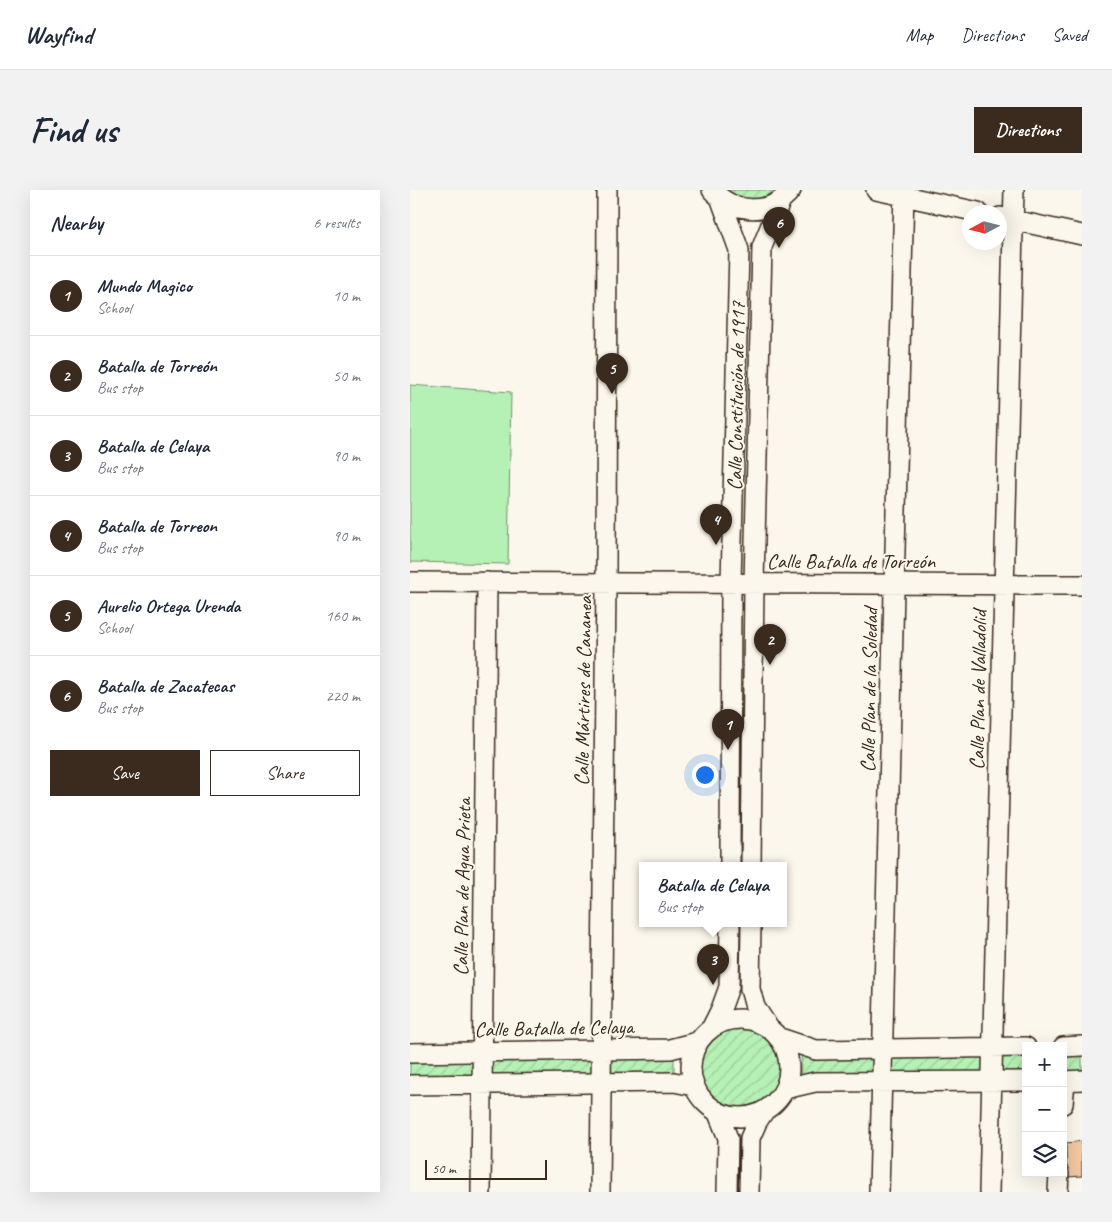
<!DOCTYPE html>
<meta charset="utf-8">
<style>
body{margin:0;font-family:Caveat,sans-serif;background:#f2f2f3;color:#1f2937}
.controls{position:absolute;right:15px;bottom:15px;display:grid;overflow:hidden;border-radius:0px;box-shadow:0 5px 20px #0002}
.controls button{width:45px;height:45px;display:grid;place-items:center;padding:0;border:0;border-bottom:1px solid #e0e1e3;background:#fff;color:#1f2937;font:25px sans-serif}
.compass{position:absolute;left:552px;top:15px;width:45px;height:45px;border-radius:50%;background:#fff;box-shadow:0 5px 20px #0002;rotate:263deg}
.scale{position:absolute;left:15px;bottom:12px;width:122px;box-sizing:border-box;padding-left:5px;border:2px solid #3b2a1e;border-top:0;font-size:14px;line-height:18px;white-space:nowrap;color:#3b2a1e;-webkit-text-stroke:4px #fbf7ec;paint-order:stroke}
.you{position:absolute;left:294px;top:584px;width:18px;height:18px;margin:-12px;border:4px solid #fff;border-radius:50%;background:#1a73e8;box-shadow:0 0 0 8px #1a73e833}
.badge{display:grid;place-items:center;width:32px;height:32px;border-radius:50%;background:#3b2a1e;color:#fff;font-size:16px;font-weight:700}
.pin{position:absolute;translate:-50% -41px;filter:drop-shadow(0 1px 2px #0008)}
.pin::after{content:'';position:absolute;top:26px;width:18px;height:15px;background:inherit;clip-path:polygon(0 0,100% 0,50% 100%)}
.popup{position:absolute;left:229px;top:672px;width:148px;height:65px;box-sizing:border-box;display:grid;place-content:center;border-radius:0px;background:#fff;filter:drop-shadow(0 1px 4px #0005);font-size:16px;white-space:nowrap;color:#747a83}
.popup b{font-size:19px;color:#1f2937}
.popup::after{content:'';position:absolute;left:50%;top:100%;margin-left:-10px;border:10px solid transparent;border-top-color:#fff}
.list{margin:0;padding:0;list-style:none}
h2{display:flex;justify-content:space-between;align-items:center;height:65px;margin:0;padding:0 20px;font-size:21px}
h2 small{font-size:16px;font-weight:400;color:#747a83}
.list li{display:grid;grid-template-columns:32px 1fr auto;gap:15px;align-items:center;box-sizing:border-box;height:80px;padding:0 20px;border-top:1px solid #e0e1e3}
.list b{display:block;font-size:19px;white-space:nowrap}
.list p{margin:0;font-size:16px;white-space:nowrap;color:#747a83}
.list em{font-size:16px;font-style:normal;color:#747a83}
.actions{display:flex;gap:10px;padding:15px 20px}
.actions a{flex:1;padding:11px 0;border:1px solid #3b2a1e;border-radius:0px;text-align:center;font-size:18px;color:#3b2a1e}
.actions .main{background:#3b2a1e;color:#fff}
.icon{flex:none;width:28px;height:28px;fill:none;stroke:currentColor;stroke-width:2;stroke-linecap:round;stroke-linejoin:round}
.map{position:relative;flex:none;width:672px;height:1002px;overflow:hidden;border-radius:0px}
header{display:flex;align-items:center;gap:30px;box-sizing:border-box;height:70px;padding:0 25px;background:#fff;border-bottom:1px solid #e0e1e3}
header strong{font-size:24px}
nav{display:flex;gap:28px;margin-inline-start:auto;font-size:18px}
.intro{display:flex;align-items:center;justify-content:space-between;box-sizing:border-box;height:120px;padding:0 30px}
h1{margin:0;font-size:35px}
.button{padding:12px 22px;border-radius:0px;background:#3b2a1e;color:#fff;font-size:18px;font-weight:700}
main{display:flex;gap:30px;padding:0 30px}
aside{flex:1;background:#fff;border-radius:0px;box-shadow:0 5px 20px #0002}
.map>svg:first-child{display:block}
.green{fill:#b5f0b5;stroke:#788d6a}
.garden{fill:url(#garden-furrows);stroke:#788d6a}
.building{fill:#f2c7a1;stroke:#3b2a1e}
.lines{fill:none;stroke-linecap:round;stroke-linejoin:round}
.minor-casing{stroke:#3b2a1e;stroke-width:22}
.minor{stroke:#fbf7ec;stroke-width:19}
.labels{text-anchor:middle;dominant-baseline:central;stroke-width:4;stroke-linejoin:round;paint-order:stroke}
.street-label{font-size:21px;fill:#3b2a1e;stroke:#fbf7ec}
</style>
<header>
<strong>Wayfind</strong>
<nav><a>Map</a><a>Directions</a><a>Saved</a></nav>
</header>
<div class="intro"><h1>Find us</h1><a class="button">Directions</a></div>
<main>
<aside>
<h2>Nearby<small>6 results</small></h2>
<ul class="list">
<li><span class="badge">1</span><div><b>Mundo Magico</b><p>School</p></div><em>10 m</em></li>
<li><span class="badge">2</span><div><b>Batalla de Torreón</b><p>Bus stop</p></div><em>50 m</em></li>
<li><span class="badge">3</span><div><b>Batalla de Celaya</b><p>Bus stop</p></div><em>90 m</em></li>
<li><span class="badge">4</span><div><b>Batalla de Torreon</b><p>Bus stop</p></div><em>90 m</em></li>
<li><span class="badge">5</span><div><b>Aurelio Ortega Urenda</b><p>School</p></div><em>160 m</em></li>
<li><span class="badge">6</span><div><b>Batalla de Zacatecas</b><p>Bus stop</p></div><em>220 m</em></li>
</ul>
<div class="actions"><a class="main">Save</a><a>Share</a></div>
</aside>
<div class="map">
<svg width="672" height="1002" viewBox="0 0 672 1002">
<defs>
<pattern id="garden-furrows" width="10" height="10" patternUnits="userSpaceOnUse" patternTransform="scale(1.25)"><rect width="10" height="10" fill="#b5f0b5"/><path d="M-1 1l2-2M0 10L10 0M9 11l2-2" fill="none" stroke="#9dce9b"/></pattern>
</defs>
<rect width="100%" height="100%" fill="#fbf7ec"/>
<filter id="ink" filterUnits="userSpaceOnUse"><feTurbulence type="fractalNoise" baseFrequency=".02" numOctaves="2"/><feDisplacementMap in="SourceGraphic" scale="10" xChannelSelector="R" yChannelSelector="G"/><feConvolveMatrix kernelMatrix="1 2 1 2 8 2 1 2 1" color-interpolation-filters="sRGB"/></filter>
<g filter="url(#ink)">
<path class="green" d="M0,195L101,202L98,374L0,372Z"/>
<path class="garden" d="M302,0H379L341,20Z
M286 878a43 43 0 1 1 86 0a43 43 0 1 1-86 0Z
M392,855L616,860V891L390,895Z
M653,859H672V890H653Z
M264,861V892L0,895V866Z"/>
<path class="building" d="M672,951V986L657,987L656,953Z"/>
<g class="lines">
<defs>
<path id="minor" d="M302,0C323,23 360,27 381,0
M466,0L568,22
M311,10L329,60L321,393L320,676
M590,27L672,45
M0,392L672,395
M341,676L344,393L352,57L371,10
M341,734L340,799L345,817L357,835
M281 878a49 49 0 1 1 98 0a49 49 0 1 1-98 0Z
M302,837L311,819L319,797L320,734
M370,848L406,860L616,857
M653,857L672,856
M0,863L260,859L287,852
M653,891L672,890
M0,895L264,892L284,896
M375,899L405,892L616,891
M653,914L655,891
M307,921L318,948L317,1002
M71,1002L77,392
M190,1002L196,393L197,0
M339,1002L340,948L347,932L355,920
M469,1002L494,0
M579,1002L604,0
M648,1002L649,983"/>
</defs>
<use href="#minor" class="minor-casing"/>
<use href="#minor" class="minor"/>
</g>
</g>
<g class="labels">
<g class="street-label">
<text transform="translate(326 206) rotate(-89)">Calle Constitución de 1917</text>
<text x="441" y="371">Calle Batalla de Torreón</text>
<text transform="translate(459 500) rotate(-89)">Calle Plan de la Soledad</text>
<text transform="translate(568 500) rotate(-89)">Calle Plan de Valladolid</text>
<text transform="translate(173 501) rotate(-89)">Calle Mártires de Cananea</text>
<text transform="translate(52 697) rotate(-89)">Calle Plan de Agua Prieta</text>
<text transform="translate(144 838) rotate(-1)">Calle Batalla de Celaya</text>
</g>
</g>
</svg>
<div class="controls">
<button>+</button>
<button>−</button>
<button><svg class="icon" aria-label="layers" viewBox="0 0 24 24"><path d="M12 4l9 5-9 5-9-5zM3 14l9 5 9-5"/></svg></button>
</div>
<svg class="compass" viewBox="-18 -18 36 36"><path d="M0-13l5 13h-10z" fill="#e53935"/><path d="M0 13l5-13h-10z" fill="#747a83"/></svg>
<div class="scale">50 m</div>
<div class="you"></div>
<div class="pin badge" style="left:318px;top:560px">1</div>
<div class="pin badge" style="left:360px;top:475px">2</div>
<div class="pin badge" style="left:303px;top:795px">3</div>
<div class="popup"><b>Batalla de Celaya</b>Bus stop</div>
<div class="pin badge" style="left:306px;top:355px">4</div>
<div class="pin badge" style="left:202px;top:204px">5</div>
<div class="pin badge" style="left:369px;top:58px">6</div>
</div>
</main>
